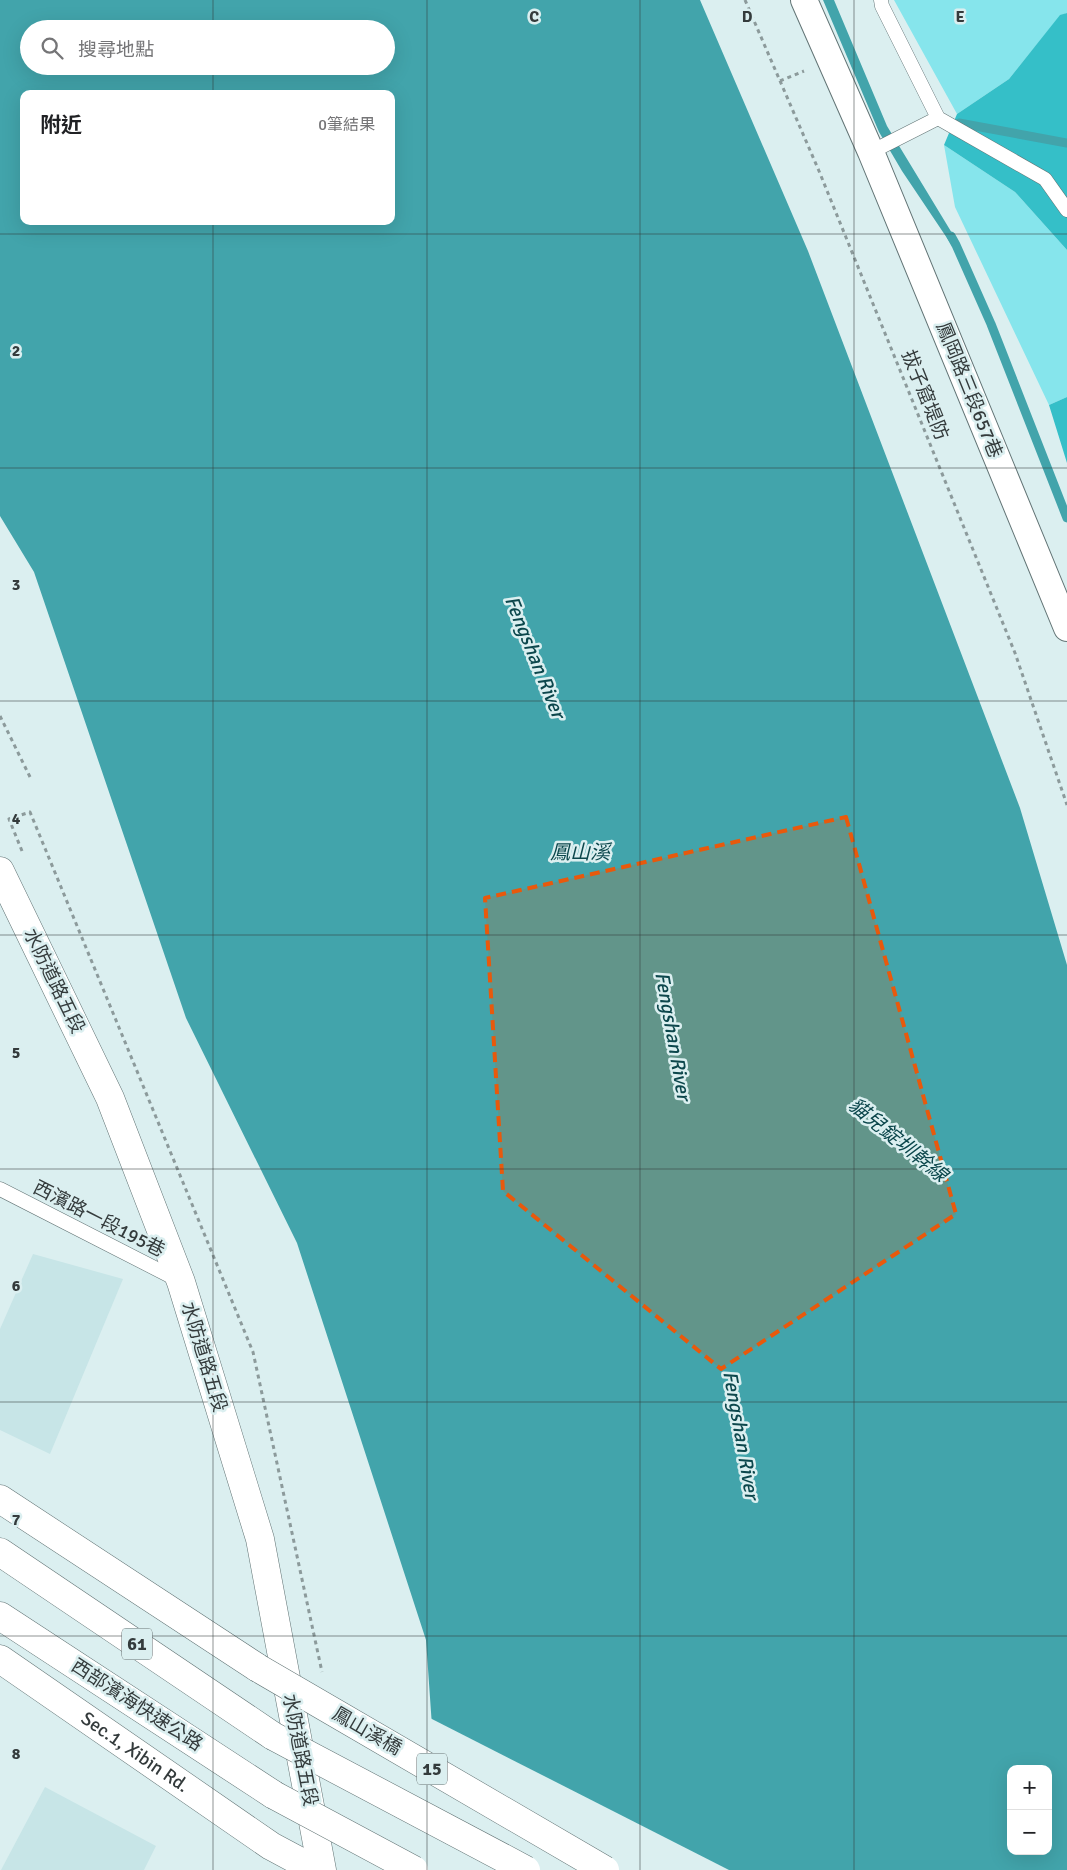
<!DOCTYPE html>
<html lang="zh-TW">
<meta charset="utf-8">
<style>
body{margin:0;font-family:Signika,"Noto Sans TC",sans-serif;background:#f2f2f2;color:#202124}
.controls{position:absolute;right:15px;bottom:15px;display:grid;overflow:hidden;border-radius:10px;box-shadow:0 5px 20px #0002}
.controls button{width:45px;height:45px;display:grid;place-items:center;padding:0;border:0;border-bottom:1px solid #e0e0e0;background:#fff;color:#202124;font:25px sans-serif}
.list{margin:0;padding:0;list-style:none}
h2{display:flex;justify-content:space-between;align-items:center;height:65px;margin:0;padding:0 20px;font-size:21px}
h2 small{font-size:16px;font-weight:400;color:#757577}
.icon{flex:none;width:28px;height:28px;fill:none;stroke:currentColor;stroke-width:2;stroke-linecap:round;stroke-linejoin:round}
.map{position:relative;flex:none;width:1067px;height:1870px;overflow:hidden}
.search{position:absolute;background:#fff;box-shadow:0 5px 20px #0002;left:20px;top:20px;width:375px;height:55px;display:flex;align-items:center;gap:12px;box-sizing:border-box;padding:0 18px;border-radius:28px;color:#757577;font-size:19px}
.panel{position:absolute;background:#fff;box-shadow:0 5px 20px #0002;left:20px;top:90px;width:375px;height:135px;border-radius:10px}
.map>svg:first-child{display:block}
.built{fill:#c7e5e7}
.green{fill:#86e5ec}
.forest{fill:#35bfc8}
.water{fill:#42a4ab;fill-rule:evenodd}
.pier{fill:#dbeff0}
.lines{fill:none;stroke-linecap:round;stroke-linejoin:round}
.stream{stroke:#42a4ab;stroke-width:9}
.service-casing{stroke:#627475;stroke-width:15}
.minor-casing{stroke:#627475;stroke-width:28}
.tertiary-casing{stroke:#627475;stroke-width:29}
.primary-casing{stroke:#627475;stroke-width:29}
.trunk-casing{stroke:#627475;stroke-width:29}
.path{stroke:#8c9a9b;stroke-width:3;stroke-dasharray:4 4;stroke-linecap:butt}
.service{stroke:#fff;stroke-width:14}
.minor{stroke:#fff;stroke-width:26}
.tertiary{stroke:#fff;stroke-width:28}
.primary{stroke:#fff;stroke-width:28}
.trunk{stroke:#fff;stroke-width:28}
.primary-bridge-casing{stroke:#627475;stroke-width:29;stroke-linecap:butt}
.trunk-bridge-casing{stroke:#627475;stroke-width:29;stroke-linecap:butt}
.primary-bridge{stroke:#fff;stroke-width:28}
.trunk-bridge{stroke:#fff;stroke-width:28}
.marked{fill:#e8590c;fill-opacity:0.2;stroke:#e8590c;stroke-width:4;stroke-dasharray:10 6;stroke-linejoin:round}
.grid{fill:none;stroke:#343b3c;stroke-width:1;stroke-opacity:0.55}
.labels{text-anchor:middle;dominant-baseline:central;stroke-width:5;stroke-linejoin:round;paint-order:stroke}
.shield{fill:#dbeff0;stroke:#667172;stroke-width:1}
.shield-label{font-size:18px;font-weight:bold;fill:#343b3c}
.street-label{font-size:19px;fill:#343b3c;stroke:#dbeff0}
.water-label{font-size:20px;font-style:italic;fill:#0c474c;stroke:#dbeff0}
.grid-label{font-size:16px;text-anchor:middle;font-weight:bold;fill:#343b3c;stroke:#dbeff0;stroke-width:5;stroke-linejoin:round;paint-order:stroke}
</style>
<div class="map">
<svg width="1067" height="1870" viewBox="0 0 1067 1870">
<rect width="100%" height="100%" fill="#dbeff0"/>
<path class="built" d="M33,1254L123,1279L50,1454L0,1430V1329Z
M45,1787L156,1846L144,1870H1Z"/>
<path class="green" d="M894,0H1067V13L1060,16L1009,79L957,114Z
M944,145L1015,192L1067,250V397L1049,405L955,207Z"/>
<path class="forest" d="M1067,13V250L1015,192L944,145L957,114L1009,79L1060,15Z
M1067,397V463L1049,405Z"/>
<path class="water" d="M0,0H700L808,251L1020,808L1067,965V1870H442L426,1640L297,1243L186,1018L34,572L0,516ZM29,29H386V66H29ZM24,94H391V221H24ZM1011,1769H1048V1851H1011Z
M823,0H834L887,126L958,243L953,247L902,171L879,132Z"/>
<path class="pier" d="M428,1717L729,1870H439Z"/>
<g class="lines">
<path class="stream" d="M959,123L1067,143
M951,236L956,245L991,324L1067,518"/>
<defs>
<path id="service" d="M881,0L882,6L938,118L1045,179L1067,210
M871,152L938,118
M0,1189L180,1281"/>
<path id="minor" d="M804,0L871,152L1067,628"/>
<path id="tertiary" d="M0,871L110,1098L181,1282L260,1539L322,1870"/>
<g id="primary">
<path d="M0,1499L258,1668"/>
<path id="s1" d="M0,1659L271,1846L316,1870"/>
</g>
<path id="trunk" d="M0,1552L273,1736
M0,1616L274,1795"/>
</defs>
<use href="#service" class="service-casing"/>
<use href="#minor" class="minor-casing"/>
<use href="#tertiary" class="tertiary-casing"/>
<use href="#primary" class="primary-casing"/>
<use href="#trunk" class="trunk-casing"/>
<path class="path" d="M745,0L819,171L1015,653L1067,805
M780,81L804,71
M0,716L31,779
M22,851L9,819L30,812L253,1352L322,1672"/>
<use href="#service" class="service"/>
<use href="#minor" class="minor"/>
<use href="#tertiary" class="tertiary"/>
<use href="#primary" class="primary"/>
<use href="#trunk" class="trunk"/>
<defs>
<path id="primary-bridge" d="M258,1668L605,1870"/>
<path id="trunk-bridge" d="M273,1736L526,1870
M274,1795L414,1870"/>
</defs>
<use href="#primary-bridge" class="primary-bridge-casing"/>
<use href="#trunk-bridge" class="trunk-bridge-casing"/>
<use href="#primary-bridge" class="primary-bridge"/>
<use href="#trunk-bridge" class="trunk-bridge"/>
</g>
<path class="marked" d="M846,817L956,1214L721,1369L503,1191L485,898Z"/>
<path class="grid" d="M213,0V29M427,0V1870M640,0V1870M854,0V1870M213,66V94M213,221V1870M0,234H1067M0,468H1067M0,701H1067M0,935H1067M0,1169H1067M0,1402H1067M0,1636H1067"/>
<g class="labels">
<g class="shield">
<rect x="122" y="1628.5" width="30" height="31" rx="4"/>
<rect x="417" y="1753.5" width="30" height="31" rx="4"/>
</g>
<g class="shield-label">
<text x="137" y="1644">61</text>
<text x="432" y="1769">15</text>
</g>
<g class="street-label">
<text transform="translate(969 390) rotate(68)">鳳岡路三段657巷</text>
<text transform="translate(925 395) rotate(68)">拔子窟堤防</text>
<text transform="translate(54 981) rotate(64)">水防道路五段</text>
<text transform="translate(99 1219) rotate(27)">西濱路一段195巷</text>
<text transform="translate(204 1357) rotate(73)">水防道路五段</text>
<text transform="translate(137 1705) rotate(33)">西部濱海快速公路</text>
<text transform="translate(367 1731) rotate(30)">鳳山溪橋</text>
<text transform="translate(300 1750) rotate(79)">水防道路五段</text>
<text stroke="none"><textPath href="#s1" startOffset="164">Sec.1, Xibin Rd.</textPath></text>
</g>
<g class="water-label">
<text transform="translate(535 657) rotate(68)">Fengshan River</text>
<text x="580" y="852">鳳山溪</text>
<text transform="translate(673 1036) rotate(80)">Fengshan River</text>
<text transform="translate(898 1140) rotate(39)">貓兒錠圳幹線</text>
<text transform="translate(741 1435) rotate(80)">Fengshan River</text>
</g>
</g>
<g class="grid-label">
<text x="534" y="22">C</text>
<text x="747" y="22">D</text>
<text x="960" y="22">E</text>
<text x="16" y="356">2</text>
<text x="16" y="590">3</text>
<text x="16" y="824">4</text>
<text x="16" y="1058">5</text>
<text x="16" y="1291">6</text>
<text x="16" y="1525">7</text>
<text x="16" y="1759">8</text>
</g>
</svg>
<div class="controls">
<button>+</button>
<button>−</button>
</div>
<div class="search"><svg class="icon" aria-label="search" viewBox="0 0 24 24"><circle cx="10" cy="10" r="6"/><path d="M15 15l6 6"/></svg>搜尋地點</div>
<section class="panel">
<h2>附近<small>0筆結果</small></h2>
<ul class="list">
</ul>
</section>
</div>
